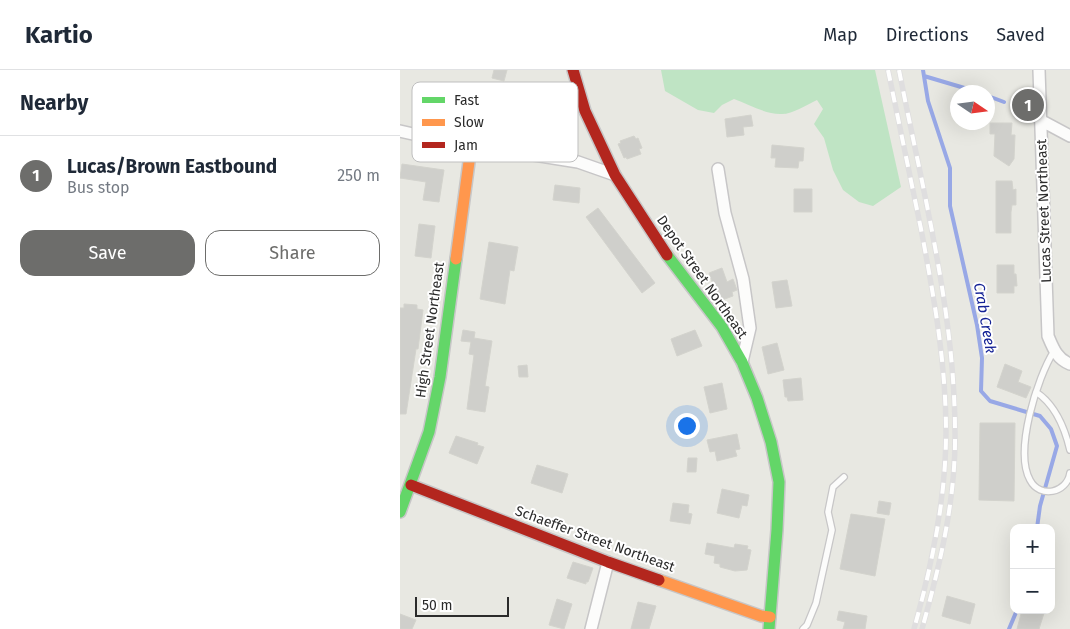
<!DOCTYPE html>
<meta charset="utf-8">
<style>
body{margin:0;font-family:"Fira Sans",sans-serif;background:#f2f2f3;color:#1f2937}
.controls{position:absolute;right:15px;bottom:15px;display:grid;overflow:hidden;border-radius:10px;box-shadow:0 5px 20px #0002}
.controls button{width:45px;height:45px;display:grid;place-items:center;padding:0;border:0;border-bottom:1px solid #e0e1e3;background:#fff;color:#1f2937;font:25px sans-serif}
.compass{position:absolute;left:550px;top:15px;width:45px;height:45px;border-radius:50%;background:#fff;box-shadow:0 5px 20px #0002;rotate:103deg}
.scale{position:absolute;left:15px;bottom:12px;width:94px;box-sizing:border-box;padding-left:5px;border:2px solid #2b2b2b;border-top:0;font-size:14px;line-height:18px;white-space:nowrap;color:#2b2b2b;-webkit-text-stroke:4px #fff;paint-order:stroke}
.you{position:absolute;left:286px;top:355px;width:18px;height:18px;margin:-12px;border:4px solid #fff;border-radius:50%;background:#1a73e8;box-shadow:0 0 0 8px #1a73e833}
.badge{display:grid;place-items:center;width:32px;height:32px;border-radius:50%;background:#6d6d6b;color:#fff;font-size:16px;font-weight:700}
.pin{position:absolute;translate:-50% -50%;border:2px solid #fff;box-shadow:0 1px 5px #0006}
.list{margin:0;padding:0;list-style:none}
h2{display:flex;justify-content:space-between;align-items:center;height:65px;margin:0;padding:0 20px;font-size:21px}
h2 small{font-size:16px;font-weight:400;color:#747a83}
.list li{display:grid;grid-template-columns:32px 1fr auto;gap:15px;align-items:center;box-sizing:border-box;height:80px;padding:0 20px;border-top:1px solid #e0e1e3}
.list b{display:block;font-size:19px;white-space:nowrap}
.list p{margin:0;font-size:16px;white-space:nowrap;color:#747a83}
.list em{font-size:16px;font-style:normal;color:#747a83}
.actions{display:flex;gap:10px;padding:15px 20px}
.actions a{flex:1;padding:11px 0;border:1px solid #6d6d6b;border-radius:15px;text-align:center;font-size:18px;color:#6d6d6b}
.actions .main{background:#6d6d6b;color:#fff}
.map{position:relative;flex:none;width:670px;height:559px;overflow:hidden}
header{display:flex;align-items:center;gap:30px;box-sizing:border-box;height:70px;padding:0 25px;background:#fff;border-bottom:1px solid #e0e1e3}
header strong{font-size:24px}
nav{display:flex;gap:28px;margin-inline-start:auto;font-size:18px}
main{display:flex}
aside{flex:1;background:#fff}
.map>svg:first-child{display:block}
.green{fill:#bfe4c4}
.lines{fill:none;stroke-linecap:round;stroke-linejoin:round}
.stream{stroke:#98a8e6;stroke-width:4}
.building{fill:#cfcfcb;stroke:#d3d3cd}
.lane-casing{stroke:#c7c6c7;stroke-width:8}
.street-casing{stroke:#c7c6c7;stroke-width:14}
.fast-casing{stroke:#c7c6c7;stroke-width:14}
.slow-casing{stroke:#c7c6c7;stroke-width:14}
.jam-casing{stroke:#c7c6c7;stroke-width:14}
.lane{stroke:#fcfcfb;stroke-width:5.5}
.street{stroke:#fcfcfb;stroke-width:11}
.fast{stroke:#63d668;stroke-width:11}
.slow{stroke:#ff974d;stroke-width:11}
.jam{stroke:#b3261e;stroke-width:11}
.rail-casing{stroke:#dfdedf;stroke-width:5.5}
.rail{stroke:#fff;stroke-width:4;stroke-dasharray:11;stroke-linecap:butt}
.labels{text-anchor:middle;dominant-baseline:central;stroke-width:4;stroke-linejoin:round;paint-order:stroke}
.street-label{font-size:14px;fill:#2b2b2b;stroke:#fff}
.water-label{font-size:15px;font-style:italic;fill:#142295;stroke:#fff}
.key{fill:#fff;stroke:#bfbfbf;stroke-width:1}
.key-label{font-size:14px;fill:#2b2b2b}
</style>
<header>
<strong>Kartio</strong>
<nav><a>Map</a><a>Directions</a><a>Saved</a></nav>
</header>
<main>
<aside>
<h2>Nearby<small></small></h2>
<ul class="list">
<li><span class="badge">1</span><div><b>Lucas/Brown Eastbound</b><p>Bus stop</p></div><em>250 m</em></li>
</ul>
<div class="actions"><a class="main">Save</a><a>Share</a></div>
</aside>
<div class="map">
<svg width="670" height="559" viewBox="0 0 670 559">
<rect width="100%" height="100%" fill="#e8e8e2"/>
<path class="green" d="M261,0H475L501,117L473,136L459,132L443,120L433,100L424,68L414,54L423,39L417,30C406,35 392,45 380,44C365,44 348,34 334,29L322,35L314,43L298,40L265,21Z"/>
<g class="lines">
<path class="stream" d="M523,0L528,31L550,98V136L577,255L582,288L581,321L590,331L640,346L651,359L657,376L640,436L637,458
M524,6L578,22
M588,26L604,32
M609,559L617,540"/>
</g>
<path class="building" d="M94,0H107L104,11L92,8Z
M351,45L353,56L343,57L344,65L327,67L325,49Z
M590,53H612L611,65H615L614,89L609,96L594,86L595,64H590Z
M234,66L236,69L238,68L242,78L239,79L241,84L227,89L226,87L224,88L218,74L221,73L220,71Z
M372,75L404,78L403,91H399L398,98L375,97L376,88H371Z
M2,94L44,100L39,132L23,130L26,112L0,108Z
M596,111H612L613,120L616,119V135H612L611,142V163H596Z
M155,115L180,118L179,133L153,130Z
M394,119H412V142H394Z
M198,138L255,213L242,223L186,147Z
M19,154L35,156L31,188L15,186Z
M89,172L118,177L114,201L110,200L105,234L80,229Z
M597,195H614V204H616L617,216H614V223H597Z
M322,198L327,212L333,209L337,220L332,222L333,226L322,230L321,226L316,228L312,218L314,217L309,203Z
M387,210L392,236L376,238L372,212Z
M4,234L17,235V239L23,240L18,279H16L6,344H0V238H4Z
M63,260L75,262L74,268L92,271L85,316L89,317L85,342L67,339L74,285L69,284L71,272L61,271Z
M295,260L302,276L277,286L271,269Z
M377,273L384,300L368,304L362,277Z
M605,294L622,301L618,312L631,317L626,328L597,317Z
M127,295L128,307H119L118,296Z
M401,308L403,330L388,331L387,327H385L383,310Z
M322,313L327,339L310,343L304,317Z
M580,353H615L614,431L579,430Z
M337,364L340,379L335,380L337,386L317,391L315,381L310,382L307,370Z
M56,366L78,373L77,375L84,377L77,394L49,383Z
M288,388H297L296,402H287Z
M137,395L168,404L162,423L131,413Z
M322,419L349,425L347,436L342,435L339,448L317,443Z
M479,431L491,433L489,445L477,443Z
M273,433L289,435L288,443L292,444L290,454L270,451Z
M451,444L485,449L475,506L440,499Z
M307,473L334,478L335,474L348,476L347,479L351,480L347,500L335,501L320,497V494L314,493L315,486L305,484Z
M173,492L193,498L188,512H186V514L167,508Z
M547,526L575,534L570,554L542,546Z
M157,529L172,534L164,559L149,555Z
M238,532L256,536L249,559H231Z
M622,540H645L639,559H617Z
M439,541L467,546L465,559H443L445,552L437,550Z
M0,544L16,550L12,559H0Z"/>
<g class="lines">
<defs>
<path id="lane" d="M654,281C637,308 614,381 630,410C640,429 667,423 670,403
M636,322C656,335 665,359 670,380
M403,559L407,555L416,533L432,460L428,442L433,417L444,407"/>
<path id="street" d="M639,0L648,266C653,278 657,289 670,294
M642,51L670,66
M0,61L71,77L102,80L178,92L215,105
M318,99L325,143L343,209L350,258L342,292
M191,559L208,492"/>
<path id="fast" d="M267,185L322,257L342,292L357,328L371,372L379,412L377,460L369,559
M0,442L29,362L40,307L56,189"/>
<path id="slow" d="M56,189L71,77
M259,510L361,546L370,547"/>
<path id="jam" d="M173,0L185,41L215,105L267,185
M11,415L208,492L259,510"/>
</defs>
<use href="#lane" class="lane-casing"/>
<use href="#street" class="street-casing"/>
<use href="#fast" class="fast-casing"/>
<use href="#slow" class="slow-casing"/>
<use href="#jam" class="jam-casing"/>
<use href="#lane" class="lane"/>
<use href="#street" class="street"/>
<use href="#fast" class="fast"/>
<use href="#slow" class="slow"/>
<use href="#jam" class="jam"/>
<defs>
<path id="rail" d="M488,0C499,53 510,106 521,159C534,227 546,293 546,362C546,429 532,495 514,559
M499,0C522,118 555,242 555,362C556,429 540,495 522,559"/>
</defs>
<use href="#rail" class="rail-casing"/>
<use href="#rail" class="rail"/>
</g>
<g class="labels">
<g class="street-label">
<text transform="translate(644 141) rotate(-92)">Lucas Street Northeast</text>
<text transform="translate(302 207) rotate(55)">Depot Street Northeast</text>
<text transform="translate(30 260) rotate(-82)">High Street Northeast</text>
<text transform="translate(195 469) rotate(20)">Schaeffer Street Northeast</text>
</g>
<g class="water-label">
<text transform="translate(585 248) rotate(80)">Crab Creek</text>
</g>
</g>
<rect x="12" y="12" width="166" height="80" rx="8" class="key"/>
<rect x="22" y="27" width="23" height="6" fill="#63d668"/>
<rect x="22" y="49" width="23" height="7" fill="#ff974d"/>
<rect x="22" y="72" width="23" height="6" fill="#b3261e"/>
<g class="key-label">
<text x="54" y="35">Fast</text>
<text x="54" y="57">Slow</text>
<text x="54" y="80">Jam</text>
</g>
</svg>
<div class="controls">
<button>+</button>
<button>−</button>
</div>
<svg class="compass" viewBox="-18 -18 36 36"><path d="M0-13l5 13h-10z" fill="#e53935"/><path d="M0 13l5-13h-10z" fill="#747a83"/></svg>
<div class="scale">50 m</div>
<div class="you"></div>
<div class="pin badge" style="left:628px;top:35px">1</div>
</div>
</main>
